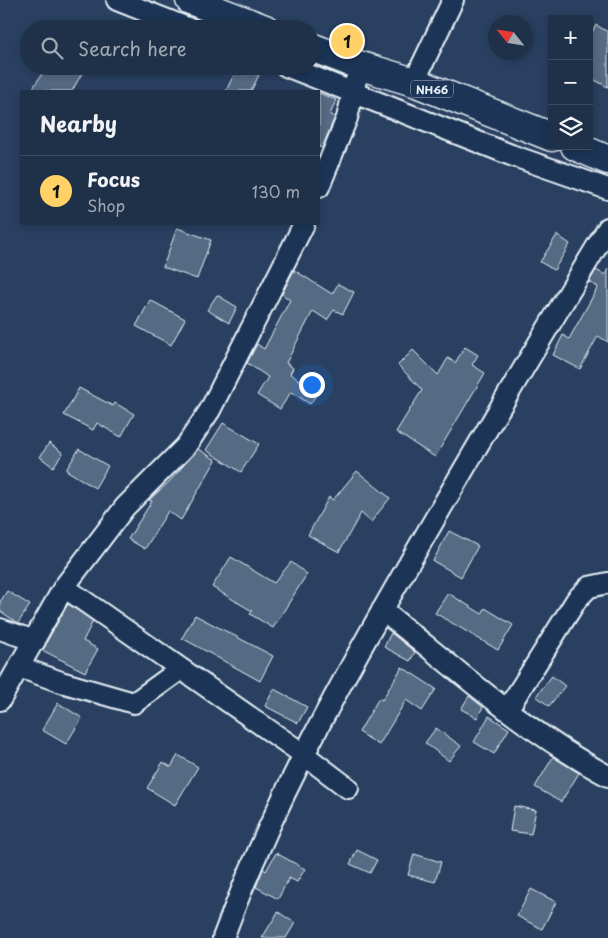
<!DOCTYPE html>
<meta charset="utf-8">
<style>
body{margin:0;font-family:"Playpen Sans",sans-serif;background:#2c3c53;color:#f1f3f6}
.controls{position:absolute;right:15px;top:15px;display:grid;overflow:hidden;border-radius:0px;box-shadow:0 2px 8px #0003}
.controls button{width:45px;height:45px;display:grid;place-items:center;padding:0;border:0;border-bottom:1px solid #3c4b61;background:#1f3049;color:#f1f3f6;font:25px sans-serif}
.compass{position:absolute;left:488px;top:15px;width:45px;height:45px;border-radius:50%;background:#1f3049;box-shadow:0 2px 8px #0003;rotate:300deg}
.you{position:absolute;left:311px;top:384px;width:18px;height:18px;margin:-12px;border:4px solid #fff;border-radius:50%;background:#1a73e8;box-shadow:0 0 0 8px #1a73e833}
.badge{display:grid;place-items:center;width:32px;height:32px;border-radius:50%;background:#ffd166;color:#111;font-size:16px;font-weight:700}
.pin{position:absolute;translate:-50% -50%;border:2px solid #fff;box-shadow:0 1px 5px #0006}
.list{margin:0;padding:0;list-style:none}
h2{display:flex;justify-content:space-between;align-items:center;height:65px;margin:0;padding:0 20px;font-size:21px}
h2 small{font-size:16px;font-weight:400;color:#a1a9b4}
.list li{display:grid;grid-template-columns:32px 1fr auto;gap:15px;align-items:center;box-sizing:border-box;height:70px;padding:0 20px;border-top:1px solid #3c4b61}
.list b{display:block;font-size:19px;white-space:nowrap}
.list p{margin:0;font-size:16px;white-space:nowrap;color:#a1a9b4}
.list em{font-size:16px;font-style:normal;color:#a1a9b4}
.icon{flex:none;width:28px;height:28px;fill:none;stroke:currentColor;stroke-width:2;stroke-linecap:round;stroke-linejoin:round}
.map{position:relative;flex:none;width:608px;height:938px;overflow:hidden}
.search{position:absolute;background:#1f3049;box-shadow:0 2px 8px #0003;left:20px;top:20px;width:300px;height:55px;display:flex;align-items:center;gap:12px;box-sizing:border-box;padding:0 18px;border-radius:28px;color:#a1a9b4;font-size:19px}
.panel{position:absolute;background:#1f3049;box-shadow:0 2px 8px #0003;left:20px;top:90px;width:300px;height:135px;border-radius:0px}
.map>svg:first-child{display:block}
.building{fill:#556a83;stroke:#e8f1f8}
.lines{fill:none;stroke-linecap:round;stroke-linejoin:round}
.minor-casing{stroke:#e8f1f8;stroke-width:24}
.highway-casing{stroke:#e8f1f8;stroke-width:31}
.minor{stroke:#1d3557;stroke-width:20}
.highway{stroke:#1d3557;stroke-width:28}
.labels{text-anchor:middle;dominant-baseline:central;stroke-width:4.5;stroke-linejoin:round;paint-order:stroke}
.shield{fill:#1d3557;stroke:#abb9c8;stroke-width:1}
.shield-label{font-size:11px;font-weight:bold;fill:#e8f1f8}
</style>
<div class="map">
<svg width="608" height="938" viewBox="0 0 608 938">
<rect width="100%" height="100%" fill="#294061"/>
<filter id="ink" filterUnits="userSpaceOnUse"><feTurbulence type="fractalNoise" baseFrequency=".02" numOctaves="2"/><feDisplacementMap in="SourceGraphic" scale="10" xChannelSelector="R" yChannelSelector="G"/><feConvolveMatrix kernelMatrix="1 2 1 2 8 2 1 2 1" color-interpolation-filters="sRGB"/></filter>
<g filter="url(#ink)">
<path class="building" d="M596,25L608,32V87L589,77V38Z
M47,66H86L72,91H31Z
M238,66L259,75L251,91H226Z
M319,93L336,100L330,115L335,117L322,148L319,147Z
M177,228L211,240L197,279L163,267Z
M557,235L570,244L554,270L540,262Z
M608,269V342L598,336L580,369L553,355L563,335L569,339L598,287L589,282L596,270L605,275Z
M294,270L332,294L338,284L354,292L343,314L334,310L327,320L313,311L286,363L293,368L290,374L318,392L310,404L291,392L280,409L257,395L268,377L247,363L257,344L264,349L290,300L282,294Z
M217,295L237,307L229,323L207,310Z
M150,300L185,319L171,345L136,326Z
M465,347L478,355L472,365L485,373L435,457L396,432L422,390L398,365L413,350L438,375L448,358L455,363Z
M79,388L113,406L115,403L134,414L121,437L97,423L93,430L64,415Z
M223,423L259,444L241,472L206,450Z
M49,443L63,453L53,467L40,457Z
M79,449L108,466L95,488L66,470Z
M198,449L216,460L181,520L168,511L145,549L128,539L152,501L149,500L169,482Z
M357,471L390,498L371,522L361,513L339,552L308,535L329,497L333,500Z
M449,531L478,546L461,577L433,561Z
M231,557L274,583L291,562L307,574L273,628L250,614L252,611L212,587Z
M7,591L30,605L18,623L0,611V602Z
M448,593L482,614L485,608L513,625L498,650L435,613Z
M68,604L93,621L83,641L98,649L85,672L42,650Z
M195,615L273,656L260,681L182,638Z
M391,633L415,652L410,661L384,647Z
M402,667L436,689L422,711L406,700L379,745L359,732L379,698L382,700Z
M552,676L565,686L549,706L536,696Z
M274,689L307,707L298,723L265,706Z
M469,696L483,707L477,718L461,709Z
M58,703L82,718L66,744L42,730Z
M489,716L509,729L494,754L474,742Z
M436,728L461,746L449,761L425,743Z
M178,755L198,767L175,805L147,788L163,762L171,767Z
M553,757L579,773L561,802L535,787Z
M514,806L536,810L531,834L510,831Z
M357,850L377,860L370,873L350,864Z
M276,853L305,869L297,882L289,878L278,899L256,887L263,869L266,871Z
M414,854L441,862L435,882L408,875Z
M531,889L556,902L542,929L517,916Z
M278,912L295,923L286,938H262Z"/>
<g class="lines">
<defs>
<path id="minor" d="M117,0L190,29
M286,66L511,155L608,189
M414,82L453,0
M319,187L347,118L356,80
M64,587L303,754L348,788
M382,610C455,668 526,732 608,776
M0,629L35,641
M19,667L61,682L134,703L181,669
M0,700L64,587L125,507L186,446L210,410L304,224
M507,710L577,599L589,587L608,583
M223,938C269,813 333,696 399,581C467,462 537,345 608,228"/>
<path id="highway" d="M190,0L265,29
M311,47L361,66L414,82L552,137
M575,146L608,160"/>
</defs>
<use href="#minor" class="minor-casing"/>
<use href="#highway" class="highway-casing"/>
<use href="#minor" class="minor"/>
<use href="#highway" class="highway"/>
</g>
</g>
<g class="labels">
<rect class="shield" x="411" y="80.5" width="42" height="17" rx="4"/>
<g class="shield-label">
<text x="432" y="89">NH66</text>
</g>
</g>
</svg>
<div class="controls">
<button>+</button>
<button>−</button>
<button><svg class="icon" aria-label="layers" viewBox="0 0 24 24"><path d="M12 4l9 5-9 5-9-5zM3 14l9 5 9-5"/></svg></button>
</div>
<svg class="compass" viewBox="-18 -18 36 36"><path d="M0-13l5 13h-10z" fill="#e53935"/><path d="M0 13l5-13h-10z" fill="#a1a9b4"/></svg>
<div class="you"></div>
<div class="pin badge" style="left:347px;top:41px">1</div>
<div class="search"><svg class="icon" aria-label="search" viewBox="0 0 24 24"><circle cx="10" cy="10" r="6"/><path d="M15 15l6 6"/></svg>Search here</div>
<section class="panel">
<h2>Nearby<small></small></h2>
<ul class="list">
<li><span class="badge">1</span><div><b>Focus</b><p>Shop</p></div><em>130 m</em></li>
</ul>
</section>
</div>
